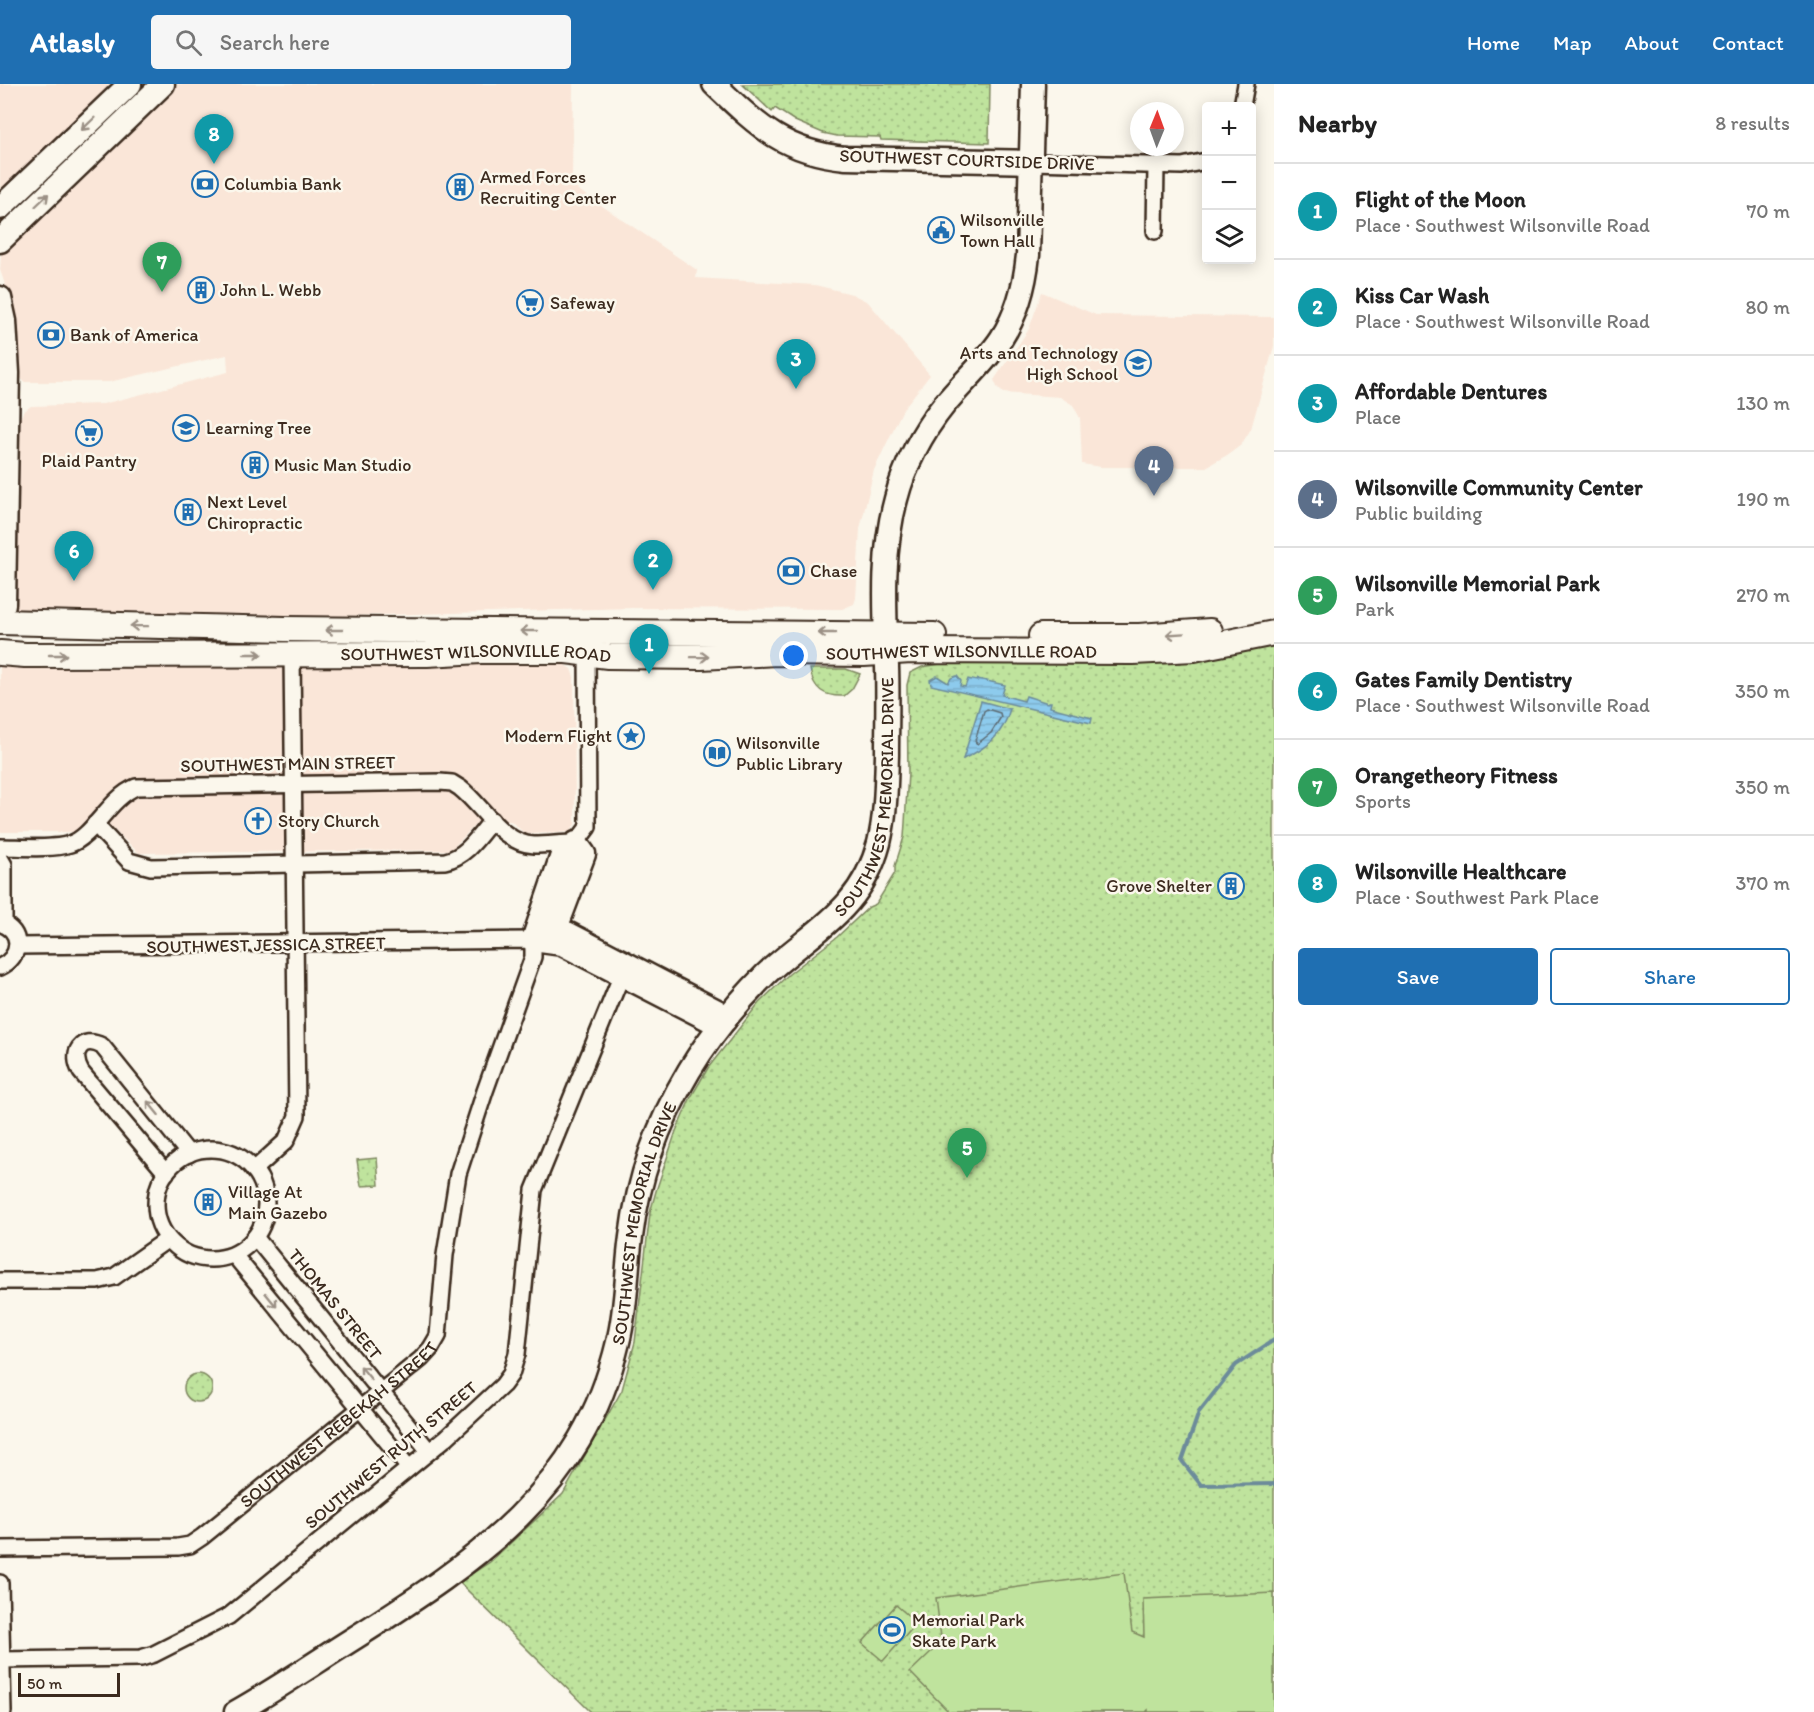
<!DOCTYPE html>
<meta charset="utf-8">
<style>
body{margin:0;font-family:Itim,sans-serif;background:#f6f6f6;color:#222}
.controls{position:absolute;right:18px;top:18px;display:grid;overflow:hidden;border-radius:6px;box-shadow:0 3px 15px #0003}
.controls button{width:54px;height:54px;display:grid;place-items:center;padding:0;border:0;border-bottom:2px solid #e0e0e0;background:#fff;color:#222;font:30px sans-serif}
.compass{position:absolute;left:1130px;top:18px;width:54px;height:54px;border-radius:50%;background:#fff;box-shadow:0 3px 15px #0003;rotate:1deg}
.scale{position:absolute;left:18px;bottom:15px;width:102px;box-sizing:border-box;padding-left:6px;border:3px solid #3b2a1e;border-top:0;font-size:16px;line-height:21px;white-space:nowrap;color:#3b2a1e;-webkit-text-stroke:4px #fbf7ec;paint-order:stroke}
.you{position:absolute;left:794px;top:572px;width:21px;height:21px;margin:-15px;border:4px solid #fff;border-radius:50%;background:#1a73e8;box-shadow:0 0 0 9px #1a73e833}
.badge{display:grid;place-items:center;width:39px;height:39px;border-radius:50%;background:#1f6fb2;color:#fff;font-size:20px;font-weight:700}
.pin{position:absolute;translate:-50% -50px;filter:drop-shadow(0 2px 3px #0008)}
.pin::after{content:'';position:absolute;top:32px;width:21px;height:18px;background:inherit;clip-path:polygon(0 0,100% 0,50% 100%)}
.list{margin:0;padding:0;list-style:none}
h2{display:flex;justify-content:space-between;align-items:center;height:78px;margin:0;padding:0 24px;font-size:26px}
h2 small{font-size:20px;font-weight:400;color:#767676}
.list li{display:grid;grid-template-columns:39px 1fr auto;gap:18px;align-items:center;box-sizing:border-box;height:96px;padding:0 24px;border-top:2px solid #e0e0e0}
.list b{display:block;font-size:22px;white-space:nowrap}
.list p{margin:0;font-size:20px;white-space:nowrap;color:#767676}
.list em{font-size:20px;font-style:normal;color:#767676}
.actions{display:flex;gap:12px;padding:18px 24px}
.actions a{flex:1;padding:14px 0;border:2px solid #1f6fb2;border-radius:6px;text-align:center;font-size:21px;color:#1f6fb2}
.actions .main{background:#1f6fb2;color:#fff}
.icon{flex:none;width:33px;height:33px;fill:none;stroke:currentColor;stroke-width:2;stroke-linecap:round;stroke-linejoin:round}
.map{position:relative;flex:none;width:1274px;height:1628px;overflow:hidden}
header{display:flex;align-items:center;gap:36px;box-sizing:border-box;height:84px;padding:0 30px;background:#1f6fb2;color:#fff}
header strong{font-size:28px}
nav{display:flex;gap:33px;margin-inline-start:auto;font-size:21px}
.search{width:420px;height:54px;background:#f6f6f6;display:flex;align-items:center;gap:15px;box-sizing:border-box;padding:0 21px;border-radius:6px;color:#767676;font-size:22px}
main{display:flex}
aside{flex:1;background:#fff}
.map>svg:first-child{display:block}
.built{fill:#fae6d8}
.grass{fill:url(#grass-dots);stroke:#7d865e;stroke-width:1.5}
.garden{fill:#bfe39d;stroke:#7d865e;stroke-width:1.5}
.water{fill:url(#water-rules);stroke:#6c8b9a;stroke-width:1.5}
.lines{fill:none;stroke-linecap:round;stroke-linejoin:round}
.shore{stroke:#5c6a71;stroke-width:1.5}
.stream{stroke:#6c8b9a;stroke-width:4}
.street-casing{stroke:#3b2a1e;stroke-width:20}
.secondary-casing{stroke:#3b2a1e;stroke-width:27}
.primary-casing{stroke:#3b2a1e;stroke-width:28}
.street{stroke:#fbf7ec;stroke-width:15}
.secondary{stroke:#fbf7ec;stroke-width:22}
.primary{stroke:#fbf7ec;stroke-width:24}
.oneway{stroke:#9b9085}
.labels{text-anchor:middle;dominant-baseline:central;stroke-width:5;stroke-linejoin:round;paint-order:stroke}
.street-label{font-size:18px;fill:#3b2a1e;stroke:#fbf7ec}
.poi-label{font-size:18px;fill:#3b2a1e;stroke:#fbf7ec;text-anchor:start}
</style>
<header>
<strong>Atlasly</strong>
<div class="search"><svg class="icon" aria-label="search" viewBox="0 0 24 24"><circle cx="10" cy="10" r="6"/><path d="M15 15l6 6"/></svg>Search here</div>
<nav><a>Home</a><a>Map</a><a>About</a><a>Contact</a></nav>
</header>
<main>
<div class="map">
<svg width="1274" height="1628" viewBox="0 0 1274 1628">
<defs>
<pattern id="grass-dots" width="8" height="8" patternUnits="userSpaceOnUse" patternTransform="scale(1.5)"><rect width="8" height="8" fill="#bfe39d"/><path d="M2 2h.1M6 6h.1" fill="none" stroke="#a5c387" stroke-width="1.8" stroke-linecap="round"/></pattern>
<pattern id="water-rules" width="6" height="5" patternUnits="userSpaceOnUse" patternTransform="scale(1.5)"><rect width="6" height="5" fill="#8dcbed"/><path d="M0 2.5h6" fill="none" stroke="#7baecb"/></pattern>
</defs>
<rect width="100%" height="100%" fill="#fbf7ec"/>
<filter id="ink" filterUnits="userSpaceOnUse"><feTurbulence type="fractalNoise" baseFrequency=".0167" numOctaves="2"/><feDisplacementMap in="SourceGraphic" scale="12" xChannelSelector="R" yChannelSelector="G"/><feConvolveMatrix kernelMatrix="1 2 1 2 8 2 1 2 1" color-interpolation-filters="sRGB"/></filter>
<g filter="url(#ink)">
<path class="built" d="M0,0H124L0,118Z
M178,0H573L572,98L577,105L697,186L696,194L815,201L852,210L868,218L930,291L903,325L874,386L860,445L856,514L854,520L842,525L634,524L225,535L25,530L16,525L13,515L18,339L23,328L31,322L103,320L228,288L227,271L109,298H25L20,294L19,289V263L13,224L0,186L1,170Z
M1042,208L1096,231L1274,233V262L1251,345L1241,361L1229,370L1206,383H1101L1082,380L1080,334L1073,321L1060,313L1003,309L997,303L994,296L1029,245Z
M562,579L571,585L574,593L575,740L570,748L525,750L511,737H479L451,766L139,769L113,745L71,748H0V582Z"/>
<path class="grass" d="M742,0H990L989,59L881,56L880,53L837,52L823,49L795,37L775,24L772,28Z
M1274,558V1628H591L459,1498L490,1478L563,1410L622,1306L635,1258L650,1129L656,1107L676,1047L691,1013L708,984L759,919L789,890L837,853L869,823L876,820L895,789V782L904,753L905,739L908,689L907,601L910,589L922,583L971,575Z
M810,585H846L860,590L852,605L844,612C825,613 813,606 810,585Z
M377,1074L379,1101L361,1102L357,1076Z
M184 1304a14 14 0 1 1 28 0a14 14 0 1 1-28 0Z"/>
<path class="garden" d="M1124,1489L1132,1548L1144,1553L1143,1515L1274,1509V1628H1148V1626L1146,1628H949L910,1588L933,1566L942,1561L936,1514Z
M896,1521L917,1539L883,1577L862,1559Z"/>
<path class="water" d="M937,592L948,599L951,594L957,592L961,597L960,602L965,603L968,595L977,597L978,595L1005,601L1002,611L1024,617L1026,612L1048,619L1049,618H1051L1050,623L1092,634L1091,639L931,601L930,596Z
M981,617L1010,625C1003,651 987,664 963,675Z"/>
<g class="lines">
<path class="shore" d="M987,625L1000,629L1001,633L991,649L977,660L975,657L984,627Z"/>
<path class="stream" d="M1274,1256L1236,1281L1199,1328L1182,1377L1201,1401L1274,1400"/>
<defs>
<g id="street">
<path d="M1242,22L1246,0"/>
<path d="M1031,78L1182,82L1206,77"/>
<path d="M1155,147L1156,82"/>
<path d="M95,740L129,777L151,783L445,777C466,773 479,752 492,736"/>
<path d="M0,763C20,763 51,766 70,760C93,753 109,714 136,703L440,698L452,699L460,704C483,722 502,760 534,761C548,761 562,759 576,759L588,743L587,563"/>
<path d="M0,774L4,781V841"/>
<path d="M0,839C24,847 21,874 0,883"/>
<circle cx="211" cy="1120" r="55"/>
<path d="M254,1086L286,1057L297,1032L292,570"/>
<path d="M166,1089L81,988C70,969 81,951 102,962L189,1070"/>
<path d="M255,1153L429,1367"/>
<path d="M234,1171L409,1384"/>
<path d="M0,1197H97L114,1193L168,1155"/>
<path id="s1" d="M0,1465L178,1463L190,1461L202,1453L421,1275L431,1264L438,1252L445,1171L458,1090L485,1007L533,873V856L17,862"/>
<path d="M0,1499L3,1628"/>
<path d="M0,1576L141,1574L154,1570L229,1532L447,1353L503,1301L511,1290L517,1270L534,1106L625,883"/>
</g>
<g id="secondary">
<path d="M714,0C757,41 783,68 846,74L1031,78"/>
<path d="M0,124L130,0"/>
<path d="M0,157L163,0"/>
<path d="M0,214L5,237L8,289L4,520L0,525"/>
<path d="M576,759L584,770L555,847L567,849L717,927L725,936H710L562,860L533,856L562,771Z"/>
<path id="s2" d="M236,1628C277,1605 316,1578 356,1553C476,1477 583,1406 618,1258C627,1223 626,1188 631,1153C638,1095 659,1037 689,987C710,952 737,919 766,890C812,847 861,827 879,759C886,730 886,701 887,671C887,642 888,612 887,583C885,527 881,470 896,415C904,383 922,348 944,321C962,299 985,279 1001,255C1018,229 1025,201 1028,171L1033,0"/>
</g>
<g id="primary">
<path d="M0,538L285,545L934,551"/>
<path d="M1041,552H1139L1210,547"/>
<path id="s3" d="M0,569L25,571L427,570L481,567H566L608,572L701,573L777,569L864,570L911,567L1133,568L1194,565L1274,549"/>
</g>
</defs>
<use href="#street" class="street-casing"/>
<use href="#secondary" class="secondary-casing"/>
<use href="#primary" class="primary-casing"/>
<use href="#street" class="street"/>
<use href="#secondary" class="secondary"/>
<use href="#primary" class="primary"/>
</g>
<defs><path id="oneway-shaft" d="M-6 0H5M1.5-3L5.5 0L1.5 3" fill="none" stroke-width="1.6" stroke-linecap="round" stroke-linejoin="round" transform="scale(1.5)"/></defs>
<g class="oneway">
<use href="#oneway-shaft" transform="translate(88 40) rotate(136)"/>
<use href="#oneway-shaft" transform="translate(42 116) rotate(-44)"/>
<use href="#oneway-shaft" transform="translate(139 542) rotate(-179)"/>
<use href="#oneway-shaft" transform="translate(334 546) rotate(-180)"/>
<use href="#oneway-shaft" transform="translate(529 547) rotate(-180)"/>
<use href="#oneway-shaft" transform="translate(827 549) rotate(-180)"/>
<use href="#oneway-shaft" transform="translate(1175 550) rotate(176)"/>
<use href="#oneway-shaft" transform="translate(253 570)"/>
<use href="#oneway-shaft" transform="translate(58 571)"/>
<use href="#oneway-shaft" transform="translate(700 573) rotate(-1)"/>
<use href="#oneway-shaft" transform="translate(153 1024) rotate(-129)"/>
<use href="#oneway-shaft" transform="translate(271 1216) rotate(51)"/>
<use href="#oneway-shaft" transform="translate(366 1289) rotate(-129)"/>
</g>
</g>
<defs>
<symbol id="bank-ring" viewBox="-11 -11 22 22"><circle r="9.5" fill="#fbf7ec" stroke="#1f6fb2" stroke-width="1.5"/><path d="M-6-4H6V4H-6ZM0-2.3a2.3 2.3 0 1 0 0 4.6a2.3 2.3 0 1 0 0-4.6Z" fill="#1f6fb2"/></symbol>
<symbol id="building-ring" viewBox="-11 -11 22 22"><circle r="9.5" fill="#fbf7ec" stroke="#1f6fb2" stroke-width="1.5"/><path d="M-4-6H4V6H1V3H-1V6H-4ZM-2.5-4.3h1.7v1.8h-1.7ZM.8-4.3h1.7v1.8H.8ZM-2.5-1h1.7V.8h-1.7ZM.8-1h1.7V.8H.8Z" fill="#1f6fb2"/></symbol>
<symbol id="civic-ring" viewBox="-11 -11 22 22"><circle r="9.5" fill="#fbf7ec" stroke="#1f6fb2" stroke-width="1.5"/><path d="M-.6-6.5H3V-4.5H.6V-3L4-1V1h2V6H-6V1h2V-1L-.6-3ZM-1.2 2.5V6h2.4V2.5Z" fill="#1f6fb2"/></symbol>
<symbol id="supermarket-ring" viewBox="-11 -11 22 22"><circle r="9.5" fill="#fbf7ec" stroke="#1f6fb2" stroke-width="1.5"/><path d="M-6-5.5h2.5l.6 2H6L4.5 2H-2.5L-4.4-4H-6ZM-1.5 3.2a1.3 1.3 0 1 0 .1 0ZM3 3.2a1.3 1.3 0 1 0 .1 0Z" fill="#1f6fb2"/></symbol>
<symbol id="school-ring" viewBox="-11 -11 22 22"><circle r="9.5" fill="#fbf7ec" stroke="#1f6fb2" stroke-width="1.5"/><path d="M0-5L7-2L0 1L-7-2ZM-4 1L0 2.5L4 1V4Q0 6-4 4Z" fill="#1f6fb2"/></symbol>
<symbol id="sight-ring" viewBox="-11 -11 22 22"><circle r="9.5" fill="#fbf7ec" stroke="#1f6fb2" stroke-width="1.5"/><path d="M0-6L1.8-2.2L6-1.7L2.9 1.2L3.7 5.4L0 3.3L-3.7 5.4L-2.9 1.2L-6-1.7L-1.8-2.2Z" fill="#1f6fb2"/></symbol>
<symbol id="library-ring" viewBox="-11 -11 22 22"><circle r="9.5" fill="#fbf7ec" stroke="#1f6fb2" stroke-width="1.5"/><path d="M-6-4Q-3-5.5-.7-3.5V5Q-3 3-6 4ZM6-4Q3-5.5 .7-3.5V5Q3 3 6 4Z" fill="#1f6fb2"/></symbol>
<symbol id="church-ring" viewBox="-11 -11 22 22"><circle r="9.5" fill="#fbf7ec" stroke="#1f6fb2" stroke-width="1.5"/><path d="M-1.2-6h2.4v3.5h3.3v2.4h-3.3V6h-2.4V-.1h-3.3v-2.4h3.3Z" fill="#1f6fb2"/></symbol>
<symbol id="stadium-ring" viewBox="-11 -11 22 22"><circle r="9.5" fill="#fbf7ec" stroke="#1f6fb2" stroke-width="1.5"/><path d="M0-5a6.5 5 0 1 0 0 10a6.5 5 0 1 0 0-10ZM-3.5-1.8h7v3.6h-7Z" fill="#1f6fb2"/></symbol>
</defs>
<g fill-rule="evenodd">
<use href="#bank-ring" x="190" y="85" width="30" height="30"/>
<use href="#building-ring" x="445" y="88" width="30" height="30"/>
<use href="#civic-ring" x="926" y="131" width="30" height="30"/>
<use href="#building-ring" x="186" y="191" width="30" height="30"/>
<use href="#supermarket-ring" x="515" y="204" width="30" height="30"/>
<use href="#bank-ring" x="36" y="236" width="30" height="30"/>
<use href="#school-ring" x="1123" y="264" width="30" height="30"/>
<use href="#school-ring" x="171" y="329" width="30" height="30"/>
<use href="#supermarket-ring" x="74" y="334" width="30" height="30"/>
<use href="#building-ring" x="240" y="366" width="30" height="30"/>
<use href="#building-ring" x="173" y="413" width="30" height="30"/>
<use href="#bank-ring" x="776" y="472" width="30" height="30"/>
<use href="#sight-ring" x="616" y="637" width="30" height="30"/>
<use href="#library-ring" x="702" y="654" width="30" height="30"/>
<use href="#church-ring" x="243" y="722" width="30" height="30"/>
<use href="#building-ring" x="1216" y="787" width="30" height="30"/>
<use href="#building-ring" x="193" y="1103" width="30" height="30"/>
<use href="#stadium-ring" x="877" y="1531" width="30" height="30"/>
</g>
<g class="labels">
<g class="street-label">
<text transform="translate(967 76) rotate(2)">SOUTHWEST COURTSIDE DRIVE</text>
<text stroke="none"><textPath href="#s3" startOffset="962">SOUTHWEST WILSONVILLE ROAD</textPath></text>
<text stroke="none"><textPath href="#s3" startOffset="476">SOUTHWEST WILSONVILLE ROAD</textPath></text>
<text transform="translate(288 680) rotate(-1)">SOUTHWEST MAIN STREET</text>
<text stroke="none"><textPath href="#s2" startOffset="1173">SOUTHWEST MEMORIAL DRIVE</textPath></text>
<text transform="translate(266 861) rotate(-1)">SOUTHWEST JESSICA STREET</text>
<text stroke="none"><textPath href="#s2" startOffset="670">SOUTHWEST MEMORIAL DRIVE</textPath></text>
<text transform="translate(335 1220) rotate(51)">THOMAS STREET</text>
<text stroke="none"><textPath href="#s1" startOffset="382">SOUTHWEST REBEKAH STREET</textPath></text>
<text transform="translate(391 1371) rotate(-40)">SOUTHWEST RUTH STREET</text>
</g>
<g class="poi-label">
<text x="480" y="93">Armed Forces<tspan x="480" dy="21">Recruiting Center</tspan></text>
<text x="224" y="100">Columbia Bank</text>
<text x="960" y="136">Wilsonville<tspan x="960" dy="21">Town Hall</tspan></text>
<text x="220" y="206">John L. Webb</text>
<text x="550" y="219">Safeway</text>
<text x="70" y="251">Bank of America</text>
<text x="1118" y="269" text-anchor="end">Arts and Technology<tspan x="1118" dy="21">High School</tspan></text>
<text x="206" y="344">Learning Tree</text>
<text x="89" y="377" text-anchor="middle">Plaid Pantry</text>
<text x="274" y="381">Music Man Studio</text>
<text x="207" y="418">Next Level<tspan x="207" dy="21">Chiropractic</tspan></text>
<text x="810" y="487">Chase</text>
<text x="612" y="652" text-anchor="end">Modern Flight</text>
<text x="736" y="659">Wilsonville<tspan x="736" dy="21">Public Library</tspan></text>
<text x="278" y="737">Story Church</text>
<text x="1212" y="802" text-anchor="end">Grove Shelter</text>
<text x="228" y="1108">Village At<tspan x="228" dy="21">Main Gazebo</tspan></text>
<text x="912" y="1536">Memorial Park<tspan x="912" dy="21">Skate Park</tspan></text>
</g>
</g>
</svg>
<div class="controls">
<button>+</button>
<button>−</button>
<button><svg class="icon" aria-label="layers" viewBox="0 0 24 24"><path d="M12 4l9 5-9 5-9-5zM3 14l9 5 9-5"/></svg></button>
</div>
<svg class="compass" viewBox="-18 -18 36 36"><path d="M0-13l5 13h-10z" fill="#e53935"/><path d="M0 13l5-13h-10z" fill="#767676"/></svg>
<div class="scale">50 m</div>
<div class="you"></div>
<div class="pin badge" style="left:649px;top:590px;background:#0f9aa8">1</div>
<div class="pin badge" style="left:653px;top:506px;background:#0f9aa8">2</div>
<div class="pin badge" style="left:796px;top:305px;background:#0f9aa8">3</div>
<div class="pin badge" style="left:1154px;top:412px;background:#5c6f8a">4</div>
<div class="pin badge" style="left:967px;top:1094px;background:#2e9e5b">5</div>
<div class="pin badge" style="left:74px;top:497px;background:#0f9aa8">6</div>
<div class="pin badge" style="left:162px;top:208px;background:#2e9e5b">7</div>
<div class="pin badge" style="left:214px;top:80px;background:#0f9aa8">8</div>
</div>
<aside>
<h2>Nearby<small>8 results</small></h2>
<ul class="list">
<li><span class="badge" style="background:#0f9aa8">1</span><div><b>Flight of the Moon</b><p>Place · Southwest Wilsonville Road</p></div><em>70 m</em></li>
<li><span class="badge" style="background:#0f9aa8">2</span><div><b>Kiss Car Wash</b><p>Place · Southwest Wilsonville Road</p></div><em>80 m</em></li>
<li><span class="badge" style="background:#0f9aa8">3</span><div><b>Affordable Dentures</b><p>Place</p></div><em>130 m</em></li>
<li><span class="badge" style="background:#5c6f8a">4</span><div><b>Wilsonville Community Center</b><p>Public building</p></div><em>190 m</em></li>
<li><span class="badge" style="background:#2e9e5b">5</span><div><b>Wilsonville Memorial Park</b><p>Park</p></div><em>270 m</em></li>
<li><span class="badge" style="background:#0f9aa8">6</span><div><b>Gates Family Dentistry</b><p>Place · Southwest Wilsonville Road</p></div><em>350 m</em></li>
<li><span class="badge" style="background:#2e9e5b">7</span><div><b>Orangetheory Fitness</b><p>Sports</p></div><em>350 m</em></li>
<li><span class="badge" style="background:#0f9aa8">8</span><div><b>Wilsonville Healthcare</b><p>Place · Southwest Park Place</p></div><em>370 m</em></li>
</ul>
<div class="actions"><a class="main">Save</a><a>Share</a></div>
</aside>
</main>
